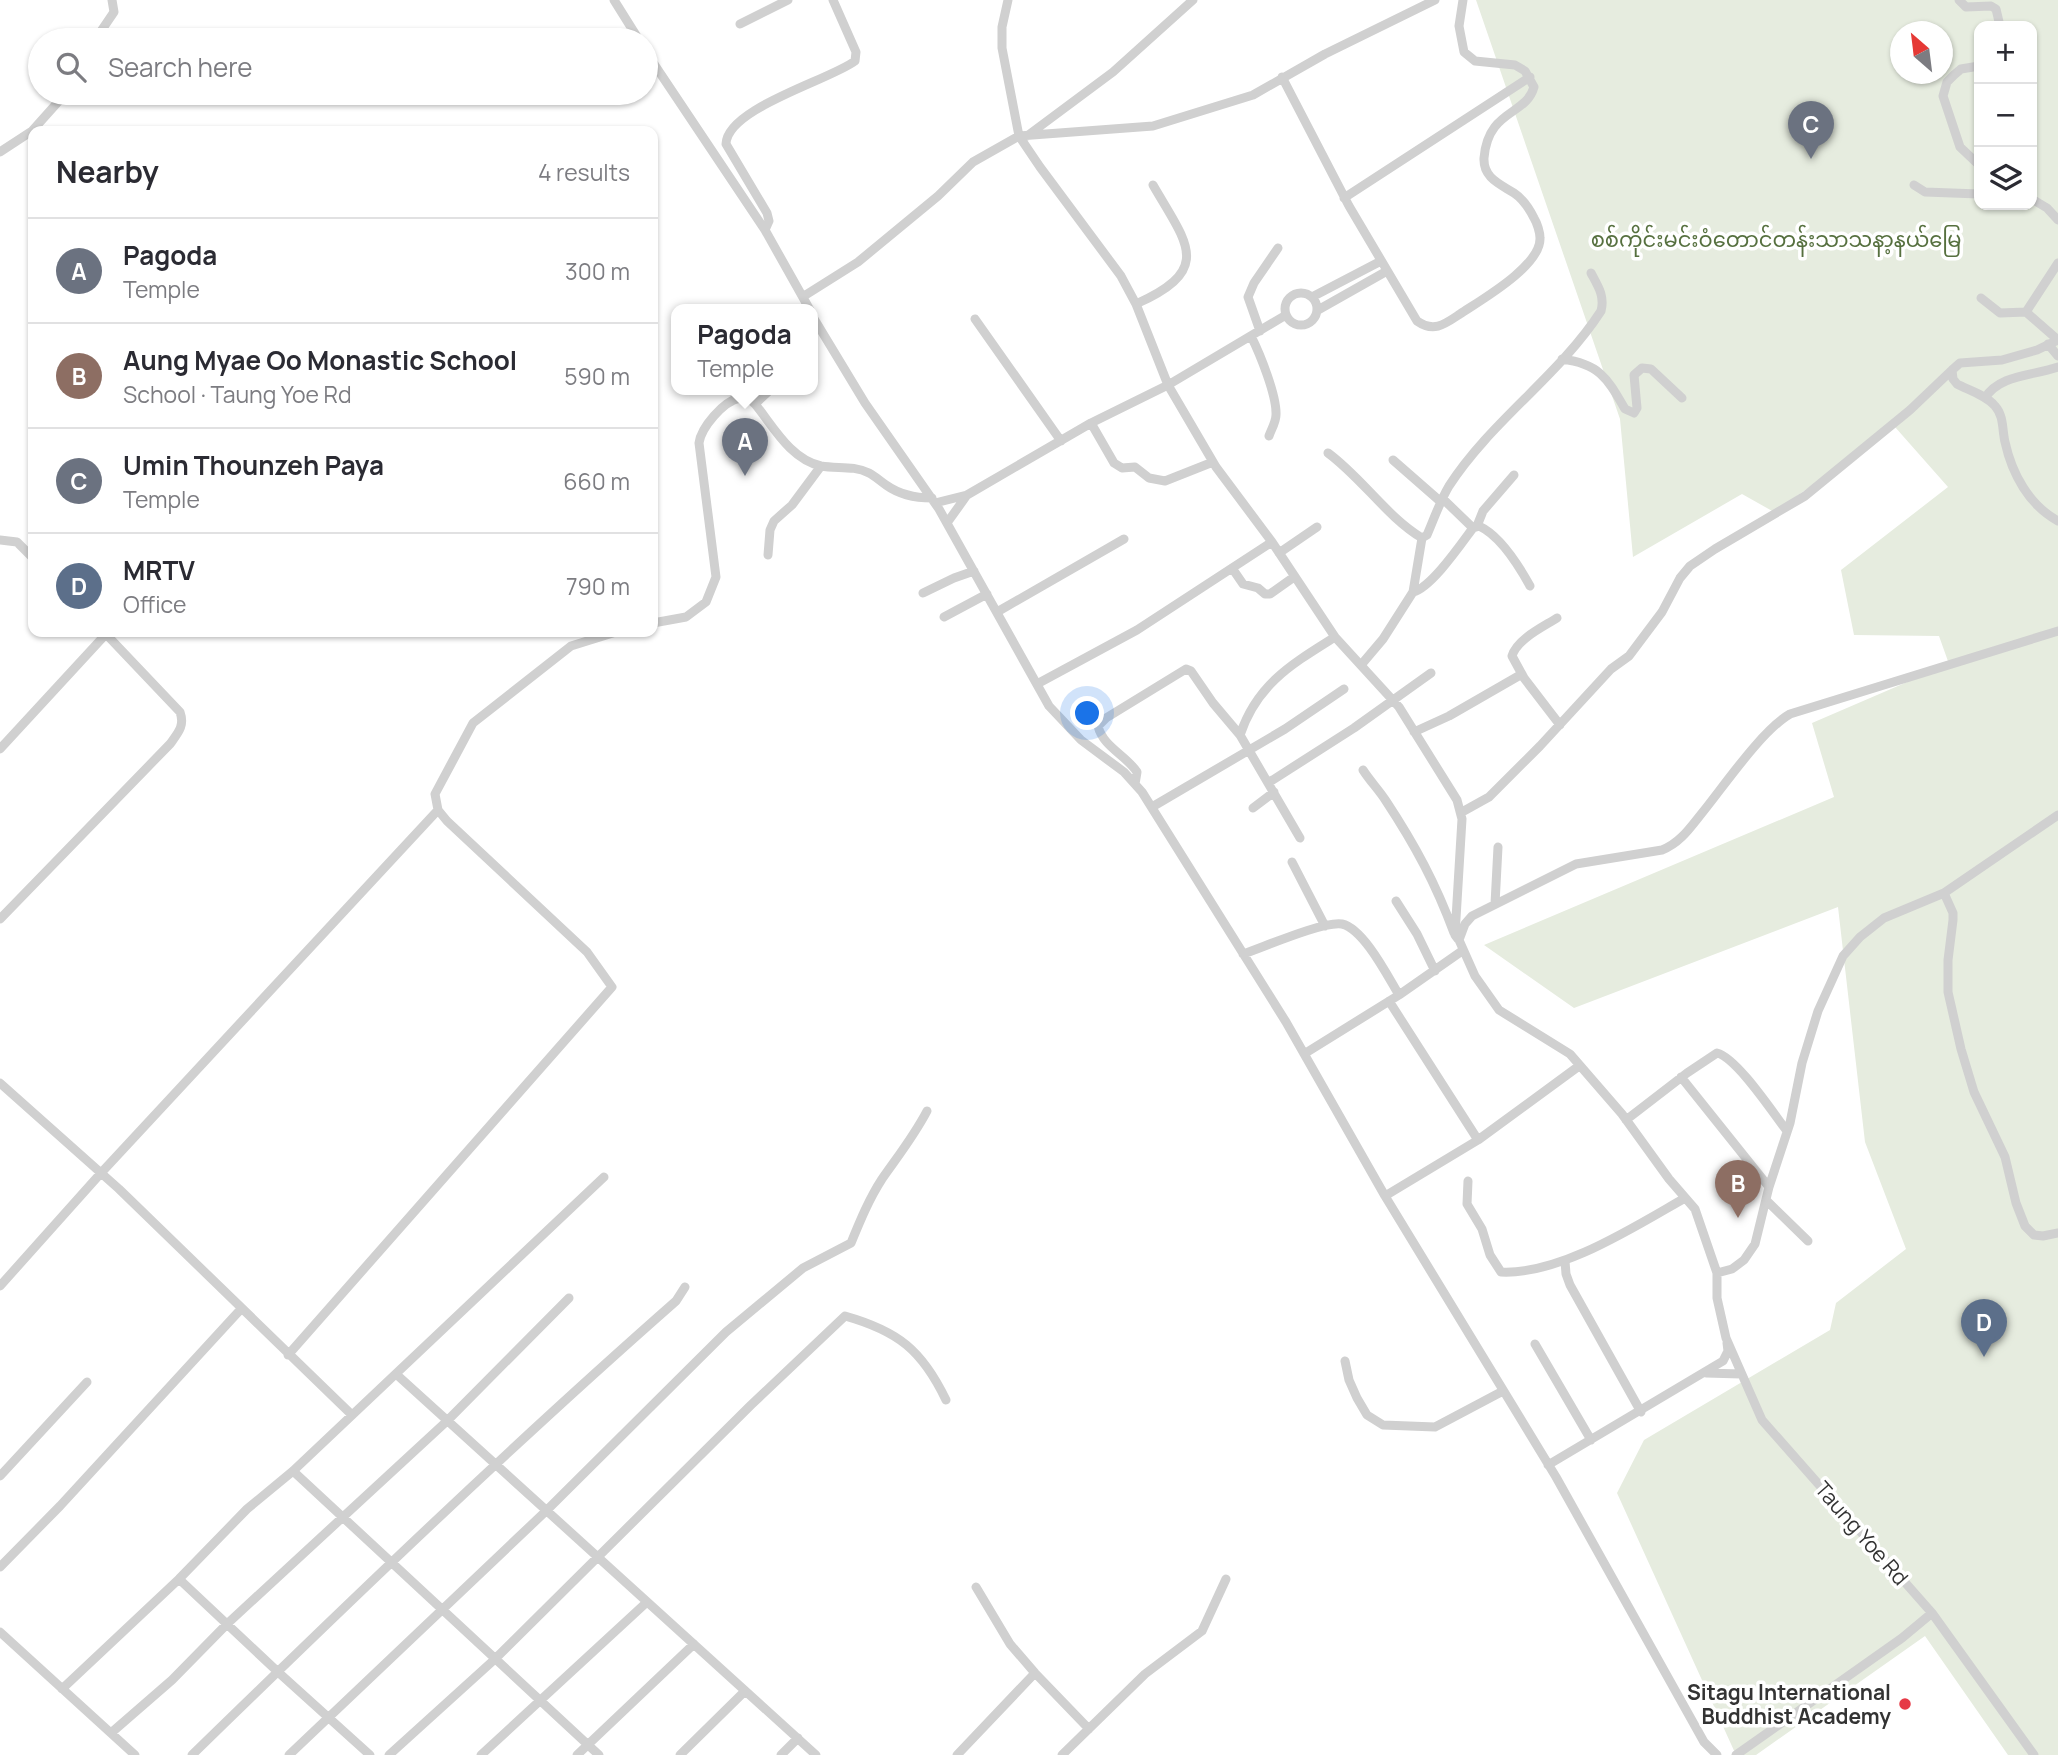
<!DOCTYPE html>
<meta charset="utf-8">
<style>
body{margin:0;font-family:Manrope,"Noto Sans Myanmar",sans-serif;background:#f7f7f7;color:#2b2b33}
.controls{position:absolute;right:21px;top:21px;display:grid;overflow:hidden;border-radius:14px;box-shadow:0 2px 5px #0004}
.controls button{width:63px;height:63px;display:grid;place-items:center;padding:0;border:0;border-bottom:2px solid #e1e1e2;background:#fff;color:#2b2b33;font:35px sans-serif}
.compass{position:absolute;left:1890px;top:21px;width:63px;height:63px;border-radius:50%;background:#fff;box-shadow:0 2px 5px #0004;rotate:332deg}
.you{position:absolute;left:1088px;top:714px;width:24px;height:24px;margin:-18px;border:5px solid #fff;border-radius:50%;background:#1a73e8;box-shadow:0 0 0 10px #1a73e833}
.badge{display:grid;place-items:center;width:46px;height:46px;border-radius:50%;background:#d93025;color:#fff;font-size:23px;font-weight:700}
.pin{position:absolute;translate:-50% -58px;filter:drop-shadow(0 2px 4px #0008)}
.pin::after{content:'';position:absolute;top:37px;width:24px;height:21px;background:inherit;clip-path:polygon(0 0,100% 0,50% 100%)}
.popup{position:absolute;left:671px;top:304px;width:147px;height:91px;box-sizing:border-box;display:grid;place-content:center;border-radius:14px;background:#fff;filter:drop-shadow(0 2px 5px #0005);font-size:23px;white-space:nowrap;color:#7c7c81}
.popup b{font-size:26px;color:#2b2b33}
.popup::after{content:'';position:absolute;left:50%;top:100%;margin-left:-14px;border:14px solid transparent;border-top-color:#fff}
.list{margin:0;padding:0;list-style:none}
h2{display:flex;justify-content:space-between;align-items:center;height:91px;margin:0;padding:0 28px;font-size:30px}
h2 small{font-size:23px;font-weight:400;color:#7c7c81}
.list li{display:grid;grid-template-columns:46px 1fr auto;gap:21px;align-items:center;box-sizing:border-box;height:105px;padding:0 28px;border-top:2px solid #e1e1e2}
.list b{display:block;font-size:26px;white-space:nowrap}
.list p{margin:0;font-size:23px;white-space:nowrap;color:#7c7c81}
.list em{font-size:23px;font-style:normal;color:#7c7c81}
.icon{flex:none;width:38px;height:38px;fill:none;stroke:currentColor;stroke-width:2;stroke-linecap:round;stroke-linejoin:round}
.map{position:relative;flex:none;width:2058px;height:1755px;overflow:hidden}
.search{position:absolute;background:#fff;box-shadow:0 2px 5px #0004;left:28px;top:28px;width:630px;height:77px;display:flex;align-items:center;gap:18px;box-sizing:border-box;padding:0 24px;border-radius:38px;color:#7c7c81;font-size:26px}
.panel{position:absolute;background:#fff;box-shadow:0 2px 5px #0004;left:28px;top:126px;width:630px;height:511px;border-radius:14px}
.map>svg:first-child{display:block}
.green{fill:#e6ecdf;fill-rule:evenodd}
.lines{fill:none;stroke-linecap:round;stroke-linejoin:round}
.minor{stroke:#d0d0d0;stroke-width:9}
.poi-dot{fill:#e63946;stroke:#fff;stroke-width:2.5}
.labels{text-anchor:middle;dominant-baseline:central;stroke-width:7;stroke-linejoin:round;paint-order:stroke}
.park-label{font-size:21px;fill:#56703f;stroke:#fff}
.street-label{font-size:21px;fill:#333;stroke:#fff}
.poi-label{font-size:21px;font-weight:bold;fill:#333;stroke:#fff;text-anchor:end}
</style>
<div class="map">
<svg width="2058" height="1755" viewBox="0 0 2058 1755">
<rect width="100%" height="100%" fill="#fff"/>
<path class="green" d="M1476,0H2058V1755H2008L1925,1636L1756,1755H1736L1617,1493L1644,1440L1830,1330L1836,1303L1906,1249L1865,1142L1838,907L1574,1008L1484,945L1834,797L1812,723L1949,664L1939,636L1854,635L1841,570L1948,487L1895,427L1774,512L1742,494L1633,557L1620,419ZM1979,26H2032V205H1979ZM1900,32H1942V74H1900Z"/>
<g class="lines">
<path class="minor" d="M614,0L639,40
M1008,0L1002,27V48L1019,136L1040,167L1121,276L1136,304L1168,385L1216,467L1272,542L1335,637L1399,707L1457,800L1462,819L1455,935L1458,939
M1959,0L1966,7L1991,6L1996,9L2000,26
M740,24L788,0
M95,40L114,12L112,0
M646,52L765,230L810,310
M1979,66L1961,69L1954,75L1947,82L1943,96L1960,147L1979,165
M1282,77L1349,206L1417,321C1434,333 1445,324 1460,314C1481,300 1541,266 1540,238C1540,232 1537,223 1534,218C1529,208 1523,199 1514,193C1500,184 1483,178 1484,158C1488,109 1526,116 1534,87L1525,71L1515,65L1475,61L1464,52L1459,26L1463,0
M1027,136L1113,72L1193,0
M0,152L32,131L66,93
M1914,185L1925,192L1979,194
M1344,198L1530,77
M2032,199L2047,208L2058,220
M765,230L769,221L767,213L726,144C727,108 830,80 855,61L856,52L833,0
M1285 309a16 16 0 1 1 32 0a16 16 0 1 1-32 0Z
M804,296L858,262L938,196L973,162L1019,136L1153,126L1253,95L1325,54L1435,0
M1312,297L1381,261
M1981,298L2000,313L2026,312
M1136,304C1214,269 1187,244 1153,185
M1318,310L1387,271
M813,317L865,403L939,509L1049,706L1081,740L1124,772L1142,792L1286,1022L1385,1196L1556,1477L1704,1742L1717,1755
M975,319L1061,441
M1260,331L1248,297L1254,283L1278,248
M1251,336C1260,354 1277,396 1276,415C1276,422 1271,430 1269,436
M2057,339L2026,312L2058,263
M2058,340L2037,350L2002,360L1960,363L1952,370L1953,379L1957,384C1968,390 1986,395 1995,406C2004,416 2002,429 2005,442C2012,474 2029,505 2058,521
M2048,344L2058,356
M1562,359C1600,364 1607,378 1625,409L1634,413L1637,408L1634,375L1642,368L1651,369L1682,398
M1985,398C2000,374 2033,376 2058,367
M755,404C773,426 790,459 821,466C837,469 853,465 869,473C875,476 880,481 886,485C900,495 916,498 932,498
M1091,423L1114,463L1122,468L1135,467L1149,478L1165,481L1213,462
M1328,453C1362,478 1387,517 1422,538
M1393,460L1441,502
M1443,499L1473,528
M935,503L967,495L1091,423L1168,385L1286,315
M947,523L967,495
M1477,526L1483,511L1514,475
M0,540L17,542L33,558
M1279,553L1317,527
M768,555L770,530L774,521L792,505L821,466
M1232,568L1243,584L1258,588L1265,594H1270L1294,577
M1413,592C1431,588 1461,544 1473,528L1479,526C1501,536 1519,566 1530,586
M923,593L954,578L974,571
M997,612L1124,539
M944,617L987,594
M1557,618C1543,627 1517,639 1512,656L1524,678L1560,725
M653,623L686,617L706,602L716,577L699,443C701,428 723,401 740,398C746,397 751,400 755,404L770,390
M1361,665L1383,639L1413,592L1422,538L1427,535C1434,519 1440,501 1449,486C1491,421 1559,376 1601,311C1605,296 1598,286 1591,273
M1037,684L1137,630L1272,542
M1414,732L1449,716L1522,674
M1240,735C1257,684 1292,664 1335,637
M0,749L106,634
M1363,770C1370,781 1379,790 1386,801C1415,845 1436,884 1454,933
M1268,783L1354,728L1431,673
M1135,784L1137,772C1126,755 1103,747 1098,726L1106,718L1186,669L1191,671L1213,703L1240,735L1300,838
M1152,807L1285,729L1344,689
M1253,808L1274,792
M1462,812L1489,797L1540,746L1611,669L1629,656L1662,612L1680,578L1690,566L1715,549L1805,496L1910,410L1952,370
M1292,862L1325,926
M1944,893L1953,913V920L1948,960V992L1961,1049L1974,1092L2005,1157L2016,1203L2025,1226L2034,1235L2043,1236L2058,1233
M1396,901L1417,934L1435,971
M1495,904L1498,847
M0,919L170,744C178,733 185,726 180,712L104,632
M1243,954C1264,947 1323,921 1342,924C1364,929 1388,977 1399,995
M1389,1001L1478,1140
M1304,1054L1399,995L1462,951
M1681,1077L1769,1187
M0,1083L119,1189L352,1415
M1626,1120L1687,1073L1717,1053C1737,1058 1773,1113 1787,1131
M1468,1181L1467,1204L1482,1229L1490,1255L1501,1272C1560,1275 1634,1227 1685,1198
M1385,1196L1478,1140L1579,1066
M1767,1201L1808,1241
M1565,1261L1566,1274L1570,1285L1641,1412
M1717,1273L1732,1269L1744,1260L1755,1244L1769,1187L1790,1123L1802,1063L1818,1011L1843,956L1860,937L1884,918L1944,893L2058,815
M0,1286L101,1173L438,810
M1535,1344L1591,1440
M288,1355L612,987L587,952L447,821L438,810L435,794L473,723L571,646L616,632
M1345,1361L1349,1380L1357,1398L1367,1415L1383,1425L1435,1427L1503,1391
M1706,1373L1741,1374
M396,1374L816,1755
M1548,1465L1723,1361L1728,1351L1727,1343
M293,1471L599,1755
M0,1476L87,1382
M0,1567L60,1506L241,1309
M179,1579L278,1672L370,1755
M976,1587L1010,1644L1035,1673L1089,1729
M0,1632L135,1755
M62,1689L179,1579L247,1509L293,1471L604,1177
M111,1733L172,1680L227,1624L447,1421L569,1298
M192,1755C350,1601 510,1447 676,1301L685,1287
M289,1755L546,1511L726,1332L803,1268L851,1243C860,1221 869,1199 882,1179C898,1156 914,1136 927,1111
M389,1755L495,1659L751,1405L845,1316C898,1331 922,1350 946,1400
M481,1755L647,1602
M577,1755L694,1644
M680,1755L745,1691
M781,1755L798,1738
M957,1755L1035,1673
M1062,1755L1145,1674L1202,1631L1226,1579
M1736,1755L1902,1638L1932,1613
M2034,1755L1932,1613L1762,1420L1726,1338L1717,1298V1273L1695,1209L1669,1179L1622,1114L1570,1054L1499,1010L1475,976L1459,940L1465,924L1472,916L1576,864L1662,850C1680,843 1690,828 1702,813C1724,786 1762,730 1790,714L2058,631"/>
</g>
<circle class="poi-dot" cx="1905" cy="1704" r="7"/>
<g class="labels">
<g class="park-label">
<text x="1776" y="239">စစ်ကိုင်းမင်းဝံတောင်တန်းသာသနာ့နယ်မြေ</text>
</g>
<g class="street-label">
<text transform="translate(1862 1533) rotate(49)">Taung Yoe Rd</text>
</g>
<g class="poi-label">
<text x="1891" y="1692">Sitagu International<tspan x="1891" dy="24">Buddhist Academy</tspan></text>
</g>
</g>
</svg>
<div class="controls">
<button>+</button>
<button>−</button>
<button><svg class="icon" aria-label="layers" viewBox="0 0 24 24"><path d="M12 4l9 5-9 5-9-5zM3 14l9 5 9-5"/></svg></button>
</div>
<svg class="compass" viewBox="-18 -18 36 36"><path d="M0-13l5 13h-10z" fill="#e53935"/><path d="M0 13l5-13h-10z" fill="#7c7c81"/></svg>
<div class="you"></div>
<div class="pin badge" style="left:745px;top:476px;background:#6b7280">A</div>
<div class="popup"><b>Pagoda</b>Temple</div>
<div class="pin badge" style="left:1738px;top:1218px;background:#8d6e63">B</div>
<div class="pin badge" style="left:1811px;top:159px;background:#6b7280">C</div>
<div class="pin badge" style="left:1984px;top:1357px;background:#5c6f8a">D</div>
<div class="search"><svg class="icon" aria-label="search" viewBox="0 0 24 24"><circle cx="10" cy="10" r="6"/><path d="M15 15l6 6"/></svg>Search here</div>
<section class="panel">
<h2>Nearby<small>4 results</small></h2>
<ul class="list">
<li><span class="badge" style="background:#6b7280">A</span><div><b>Pagoda</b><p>Temple</p></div><em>300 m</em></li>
<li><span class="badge" style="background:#8d6e63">B</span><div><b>Aung Myae Oo Monastic School</b><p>School · Taung Yoe Rd</p></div><em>590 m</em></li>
<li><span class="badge" style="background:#6b7280">C</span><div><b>Umin Thounzeh Paya</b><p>Temple</p></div><em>660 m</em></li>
<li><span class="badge" style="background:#5c6f8a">D</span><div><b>MRTV</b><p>Office</p></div><em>790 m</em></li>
</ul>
</section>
</div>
